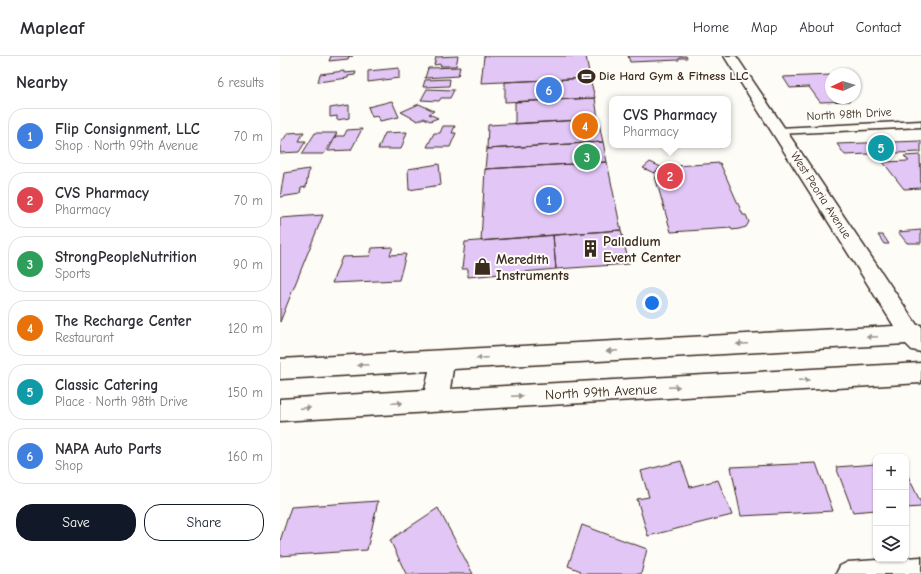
<!DOCTYPE html>
<meta charset="utf-8">
<style>
body{margin:0;font-family:"Comic Neue",sans-serif;background:#f7f7f7;color:#2b2b33}
.controls{position:absolute;right:12px;bottom:12px;display:grid;overflow:hidden;border-radius:8px;box-shadow:0 1px 3px #0004}
.controls button{width:36px;height:36px;display:grid;place-items:center;padding:0;border:0;border-bottom:1px solid #e1e1e2;background:#fff;color:#2b2b33;font:20px sans-serif}
.compass{position:absolute;left:545px;top:12px;width:36px;height:36px;border-radius:50%;background:#fff;box-shadow:0 1px 3px #0004;rotate:266deg}
.you{position:absolute;left:372px;top:247px;width:14px;height:14px;margin:-10px;border:3px solid #fff;border-radius:50%;background:#1a73e8;box-shadow:0 0 0 6px #1a73e833}
.badge{display:grid;place-items:center;width:26px;height:26px;border-radius:50%;background:#111827;color:#fff;font-size:13px;font-weight:700}
.pin{position:absolute;translate:-50% -50%;border:2px solid #fff;box-shadow:0 1px 4px #0006}
.popup{position:absolute;left:329px;top:40px;width:122px;height:52px;box-sizing:border-box;display:grid;place-content:center;border-radius:8px;background:#fff;filter:drop-shadow(0 1px 3px #0005);font-size:13px;white-space:nowrap;color:#7c7c81}
.popup b{font-size:15px;color:#2b2b33}
.popup::after{content:'';position:absolute;left:50%;top:100%;margin-left:-8px;border:8px solid transparent;border-top-color:#fff}
.list{margin:0;padding:0;list-style:none}
h2{display:flex;justify-content:space-between;align-items:center;height:52px;margin:0;padding:0 16px;font-size:17px}
h2 small{font-size:13px;font-weight:400;color:#7c7c81}
.list li{display:grid;grid-template-columns:26px 1fr auto;gap:12px;align-items:center;box-sizing:border-box;height:56px;margin:0 8px 8px;padding:0 8px;border:1px solid #e1e1e2;border-radius:16px}
.list b{display:block;font-size:15px;white-space:nowrap}
.list p{margin:0;font-size:13px;white-space:nowrap;color:#7c7c81}
.list em{font-size:13px;font-style:normal;color:#7c7c81}
.actions{display:flex;gap:8px;padding:12px 16px}
.actions a{flex:1;padding:9px 0;border:1px solid #111827;border-radius:16px;text-align:center;font-size:14px;color:#111827}
.actions .main{background:#111827;color:#fff}
.icon{flex:none;width:22px;height:22px;fill:none;stroke:currentColor;stroke-width:2;stroke-linecap:round;stroke-linejoin:round}
.map{position:relative;flex:none;width:641px;height:518px;overflow:hidden}
header{display:flex;align-items:center;gap:24px;box-sizing:border-box;height:56px;padding:0 20px;background:#fff;border-bottom:1px solid #e1e1e2}
header strong{font-size:19px}
nav{display:flex;gap:22px;margin-inline-start:auto;font-size:14px}
main{display:flex}
aside{flex:1;background:#fff}
.map>svg:first-child{display:block}
.building{fill:#e1c6f6;stroke:#3b2a1e}
.lines{fill:none;stroke-linecap:round;stroke-linejoin:round}
.street-casing{stroke:#3b2a1e;stroke-width:3}
.secondary-casing{stroke:#3b2a1e;stroke-width:3}
.street{fill:#fdfcf7;fill-rule:evenodd}
.secondary{fill:#fdfcf7;fill-rule:evenodd}
.oneway{fill:#9c938a}
.labels{text-anchor:middle;dominant-baseline:central;stroke-width:4;stroke-linejoin:round;paint-order:stroke}
.far-poi-label{font-size:12px;font-weight:bold;fill:#3b2a1e;stroke:#fdfcf7;text-anchor:start}
.far-street-label{font-size:12px;fill:#3b2a1e;stroke:#fdfcf7}
.poi-label{font-size:14px;font-weight:bold;fill:#3b2a1e;stroke:#fdfcf7;text-anchor:start}
.street-label{font-size:14px;fill:#3b2a1e;stroke:#fdfcf7}
</style>
<header>
<strong>Mapleaf</strong>
<nav><a>Home</a><a>Map</a><a>About</a><a>Contact</a></nav>
</header>
<main>
<aside>
<h2>Nearby<small>6 results</small></h2>
<ul class="list">
<li><span class="badge" style="background:#3f7fe0">1</span><div><b>Flip Consignment, LLC</b><p>Shop · North 99th Avenue</p></div><em>70 m</em></li>
<li><span class="badge" style="background:#e0444e">2</span><div><b>CVS Pharmacy</b><p>Pharmacy</p></div><em>70 m</em></li>
<li><span class="badge" style="background:#2e9e5b">3</span><div><b>StrongPeopleNutrition</b><p>Sports</p></div><em>90 m</em></li>
<li><span class="badge" style="background:#e8710a">4</span><div><b>The Recharge Center</b><p>Restaurant</p></div><em>120 m</em></li>
<li><span class="badge" style="background:#0f9aa8">5</span><div><b>Classic Catering</b><p>Place · North 98th Drive</p></div><em>150 m</em></li>
<li><span class="badge" style="background:#3f7fe0">6</span><div><b>NAPA Auto Parts</b><p>Shop</p></div><em>160 m</em></li>
</ul>
<div class="actions"><a class="main">Save</a><a>Share</a></div>
</aside>
<div class="map">
<svg width="641" height="518" viewBox="0 0 641 518">
<rect width="100%" height="100%" fill="#fdfcf7"/>
<filter id="ink" filterUnits="userSpaceOnUse"><feTurbulence type="fractalNoise" baseFrequency=".025" numOctaves="2"/><feDisplacementMap in="SourceGraphic" scale="8" xChannelSelector="R" yChannelSelector="G"/><feConvolveMatrix kernelMatrix="1 2 1 2 8 2 1 2 1" color-interpolation-filters="sRGB"/></filter>
<g filter="url(#ink)">
<path class="building" d="M51,0H73H69L68,3L49,5Z
M178,0L176,10H160L161,8L154,9L156,1Z
M204,0H306L310,22L201,27Z
M348,0H406L407,2H399V4L350,6Z
M180,11L178,20L145,22L148,12Z
M119,12V22L88,26V15Z
M64,15V17L76,16L75,19L68,20V22L38,26L40,18Z
M551,19V42H568L570,45L540,46L529,31L510,32L503,21Z
M310,22L315,42L225,46V26Z
M170,23L169,30L143,31L145,24Z
M147,33L174,34L170,42H161L159,45L141,44Z
M315,42L318,63L235,68V46Z
M112,45L119,61L100,65L98,60L92,61L88,51Z
M139,48L154,55L149,58L158,62L150,65L144,62L138,65L121,56Z
M69,49V62L57,64V60L50,61V52Z
M318,63L323,86L207,93L208,69Z
M163,70H175L172,77H176L170,91H147L154,77H160Z
M82,73L71,94L48,95L56,80H64L67,74Z
M24,76L19,85H26L19,96L0,97V88L8,77Z
M127,76L121,93H98L105,77Z
M35,77H57L44,98H22Z
M641,85V96L565,99L557,88Z
M323,86L327,106L205,113L207,93Z
M640,99L641,132L624,133L603,106L629,105L624,100Z
M327,106L341,174L201,185L205,113Z
M370,106L381,111L374,117L363,112Z
M440,107L463,159H466L469,166L466,171L459,173L452,174L451,172L391,176L374,117L381,111Z
M159,108L161,129L129,134L128,113Z
M29,113L26,131L21,132L20,138L0,141L4,117Z
M43,159L0,266V162Z
M341,174L349,208L276,213L273,179Z
M641,174V187H627L618,176Z
M273,179L276,213L188,221V213H182L185,186Z
M598,179H603L609,188H604Z
M113,191L110,199L126,198L119,224L52,227L62,201L90,200L92,192Z
M401,405L410,431L438,424L452,459L368,480L357,443L369,441L361,415Z
M536,407L553,455L461,460L451,411Z
M596,408V454L573,456L556,411Z
M626,416L641,447V451L626,452Z
M98,445L87,494L0,500V485L11,451Z
M158,452L193,518H126L110,484Z
M302,469L367,493L361,518H300L301,515L288,510Z"/>
<g class="lines">
<defs>
<path id="street" d="M641,65V71L499,78L494,75L499,72Z
M641,501V518H556L560,510L568,506Z"/>
<path id="secondary" d="M444,0H456L637,269H641V296L632,294L626,288L173,313L170,333L641,307V327L0,365V343L145,334L149,315L0,323V303L614,270Z"/>
</defs>
<use href="#street" class="street-casing"/>
<use href="#secondary" class="secondary-casing"/>
<use href="#street" class="street"/>
<use href="#secondary" class="secondary"/>
</g>
<defs><path id="oneway-solid" d="M-6-.8H1V-3.2L6.5 0L1 3.2V.8H-6Z"/></defs>
<g class="oneway">
<use href="#oneway-solid" transform="translate(592 281) rotate(177)"/>
<use href="#oneway-solid" transform="translate(462 288) rotate(177)"/>
<use href="#oneway-solid" transform="translate(332 295) rotate(177)"/>
<use href="#oneway-solid" transform="translate(202 302) rotate(177)"/>
<use href="#oneway-solid" transform="translate(83 309) rotate(177)"/>
<use href="#oneway-solid" transform="translate(524 324) rotate(-3)"/>
<use href="#oneway-solid" transform="translate(394 331) rotate(-3)"/>
<use href="#oneway-solid" transform="translate(237 340) rotate(-3)"/>
<use href="#oneway-solid" transform="translate(117 347) rotate(-3)"/>
<use href="#oneway-solid" transform="translate(25 352) rotate(-3)"/>
</g>
</g>
<defs>
<symbol id="stadium-bare" viewBox="-9 -9 18 18"><path d="M0-5a6.5 5 0 1 0 0 10a6.5 5 0 1 0 0-10ZM-3.5-1.8h7v3.6h-7Z" fill="#3b2a1e" stroke="#fdfcf7" stroke-width="2.5" paint-order="stroke"/></symbol>
<symbol id="building-bare" viewBox="-9 -9 18 18"><path d="M-4-6H4V6H1V3H-1V6H-4ZM-2.5-4.3h1.7v1.8h-1.7ZM.8-4.3h1.7v1.8H.8ZM-2.5-1h1.7V.8h-1.7ZM.8-1h1.7V.8H.8Z" fill="#3b2a1e" stroke="#fdfcf7" stroke-width="2.5" paint-order="stroke"/></symbol>
<symbol id="shop-bare" viewBox="-9 -9 18 18"><path d="M-5-2.5h2.3a2.7 3.5 0 0 1 5.4 0H5L5.5 6h-11ZM-1.5-2.5h3a1.5 2.3 0 0 0-3 0Z" fill="#3b2a1e" stroke="#fdfcf7" stroke-width="2.5" paint-order="stroke"/></symbol>
</defs>
<g fill-rule="evenodd">
<use href="#stadium-bare" x="294" y="8" width="25" height="25"/>
<use href="#building-bare" x="298" y="180" width="25" height="25"/>
<use href="#shop-bare" x="190" y="198" width="25" height="25"/>
</g>
<g class="labels">
<g class="far-poi-label">
<text x="319" y="20">Die Hard Gym &amp; Fitness LLC</text>
</g>
<g class="far-street-label">
<text transform="translate(569 58) rotate(-3)">North 98th Drive</text>
<text transform="translate(541 139) rotate(57)">West Peoria Avenue</text>
</g>
<g class="poi-label">
<text x="323" y="185">Palladium<tspan x="323" dy="16">Event Center</tspan></text>
<text x="216" y="203">Meredith<tspan x="216" dy="16">Instruments</tspan></text>
</g>
<g class="street-label">
<text transform="translate(321 336) rotate(-3)">North 99th Avenue</text>
</g>
</g>
</svg>
<div class="controls">
<button>+</button>
<button>−</button>
<button><svg class="icon" aria-label="layers" viewBox="0 0 24 24"><path d="M12 4l9 5-9 5-9-5zM3 14l9 5 9-5"/></svg></button>
</div>
<svg class="compass" viewBox="-18 -18 36 36"><path d="M0-13l5 13h-10z" fill="#e53935"/><path d="M0 13l5-13h-10z" fill="#7c7c81"/></svg>
<div class="you"></div>
<div class="pin badge" style="left:269px;top:144px;background:#3f7fe0">1</div>
<div class="pin badge" style="left:390px;top:120px;background:#e0444e">2</div>
<div class="popup"><b>CVS Pharmacy</b>Pharmacy</div>
<div class="pin badge" style="left:307px;top:101px;background:#2e9e5b">3</div>
<div class="pin badge" style="left:305px;top:70px;background:#e8710a">4</div>
<div class="pin badge" style="left:601px;top:92px;background:#0f9aa8">5</div>
<div class="pin badge" style="left:269px;top:34px;background:#3f7fe0">6</div>
</div>
</main>
